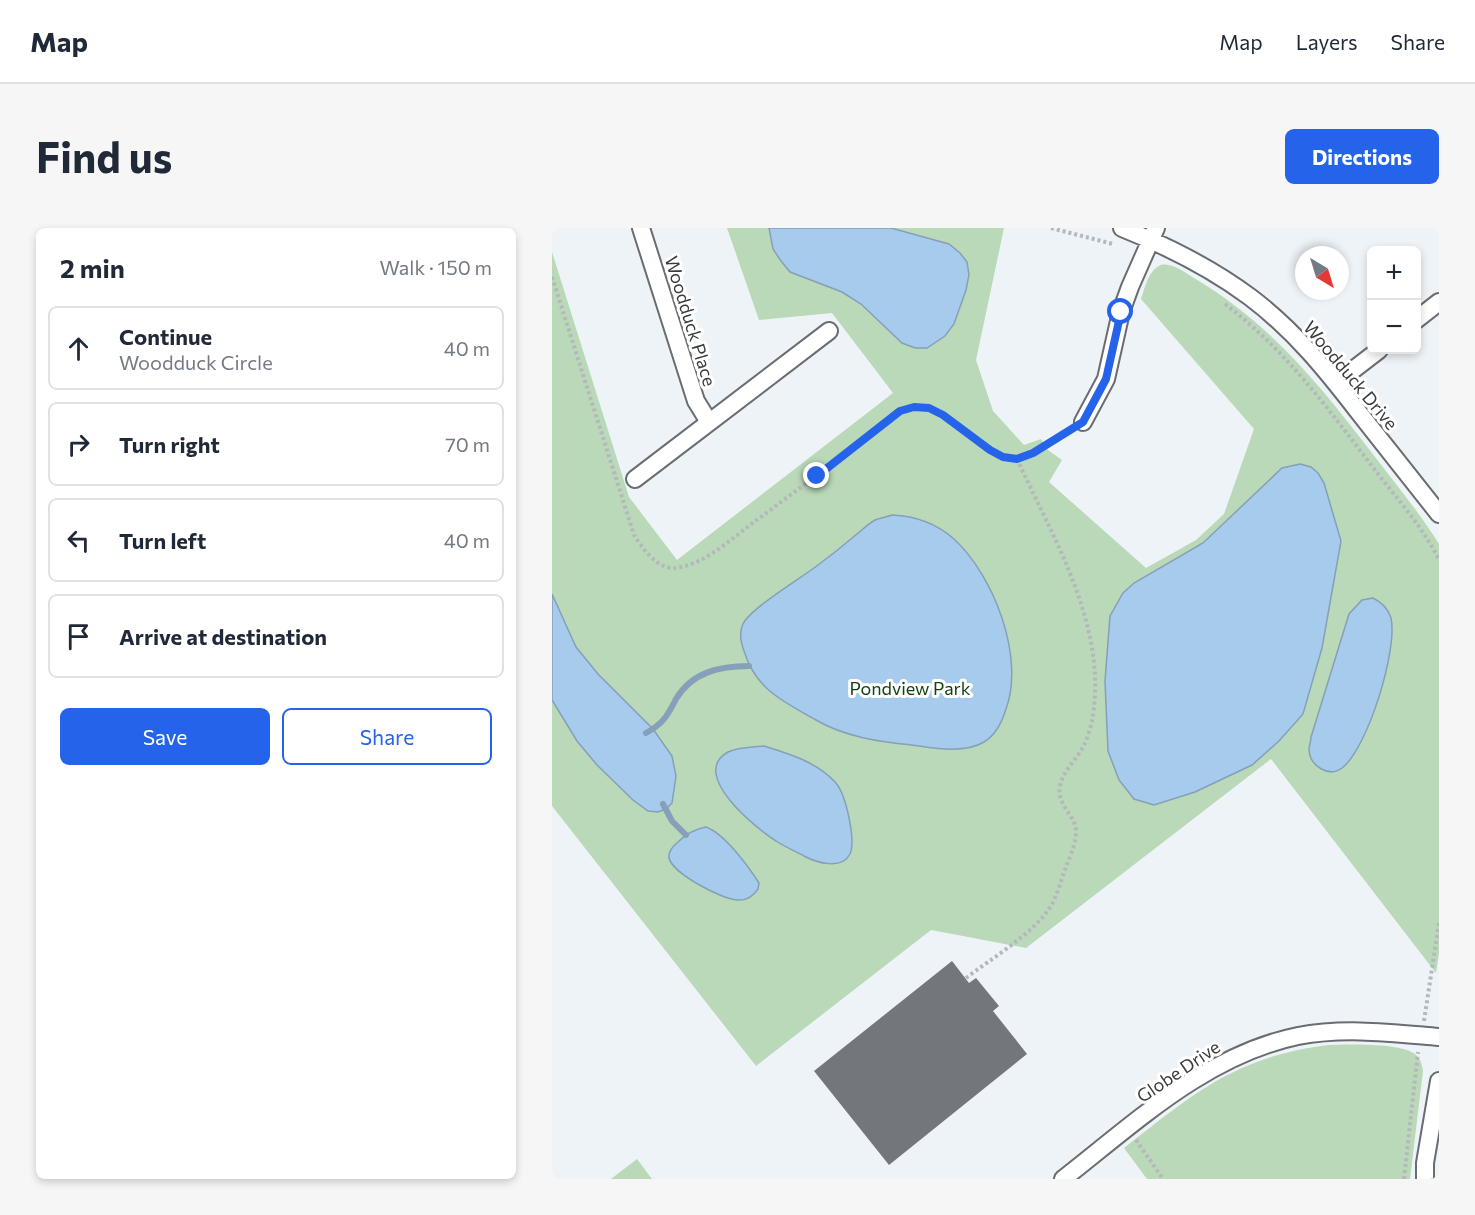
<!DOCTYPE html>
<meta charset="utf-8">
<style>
body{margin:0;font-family:Commissioner,sans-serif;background:#f6f6f7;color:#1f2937}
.controls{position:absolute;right:18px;top:18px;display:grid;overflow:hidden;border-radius:9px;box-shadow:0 3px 9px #0003}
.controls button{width:54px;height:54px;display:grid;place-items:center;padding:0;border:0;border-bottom:2px solid #e0e1e3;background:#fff;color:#1f2937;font:30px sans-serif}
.compass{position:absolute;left:743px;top:18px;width:54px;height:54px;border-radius:50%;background:#fff;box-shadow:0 3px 9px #0003;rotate:142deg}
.stop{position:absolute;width:18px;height:18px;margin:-14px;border:4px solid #2563eb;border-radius:50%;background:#fff}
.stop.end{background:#2563eb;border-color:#fff;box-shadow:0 2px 6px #0008}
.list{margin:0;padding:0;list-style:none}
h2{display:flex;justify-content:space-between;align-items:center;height:78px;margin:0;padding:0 24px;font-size:26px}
h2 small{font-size:20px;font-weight:400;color:#747a83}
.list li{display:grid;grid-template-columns:39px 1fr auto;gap:18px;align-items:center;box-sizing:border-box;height:84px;margin:0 12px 12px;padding:0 12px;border:2px solid #e0e1e3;border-radius:9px}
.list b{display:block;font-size:22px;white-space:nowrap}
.list p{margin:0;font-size:20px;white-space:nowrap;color:#747a83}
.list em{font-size:20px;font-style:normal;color:#747a83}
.actions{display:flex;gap:12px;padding:18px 24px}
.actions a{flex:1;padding:14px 0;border:2px solid #2563eb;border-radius:9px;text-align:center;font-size:21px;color:#2563eb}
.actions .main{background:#2563eb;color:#fff}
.icon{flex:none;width:33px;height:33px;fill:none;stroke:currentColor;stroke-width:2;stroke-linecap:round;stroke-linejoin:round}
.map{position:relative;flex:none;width:887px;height:951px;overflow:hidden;border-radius:9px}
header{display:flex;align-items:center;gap:36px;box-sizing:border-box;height:84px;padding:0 30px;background:#fff;border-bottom:2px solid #e0e1e3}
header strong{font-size:28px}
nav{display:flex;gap:33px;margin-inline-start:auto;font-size:21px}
.intro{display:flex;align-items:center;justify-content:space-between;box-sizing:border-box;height:144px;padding:0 36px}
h1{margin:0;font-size:42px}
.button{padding:15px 27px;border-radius:9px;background:#2563eb;color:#fff;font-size:21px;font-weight:700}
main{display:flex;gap:36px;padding:0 36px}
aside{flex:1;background:#fff;border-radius:9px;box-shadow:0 3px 9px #0003}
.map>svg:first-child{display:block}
.green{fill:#bad9b8}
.water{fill:#a6cbec;stroke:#85a0b8;stroke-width:1.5}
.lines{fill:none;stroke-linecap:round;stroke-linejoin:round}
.stream{stroke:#85a0b8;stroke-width:6}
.building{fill:#73777c}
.street-casing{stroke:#696d71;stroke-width:20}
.path{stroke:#b4b8bc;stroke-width:4;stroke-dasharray:3 3;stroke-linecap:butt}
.street{stroke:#fff;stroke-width:16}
.route{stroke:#2563eb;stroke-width:8}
.labels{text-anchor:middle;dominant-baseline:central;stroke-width:6;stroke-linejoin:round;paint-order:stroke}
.street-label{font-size:18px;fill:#393b3d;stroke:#fff}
.park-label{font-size:18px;fill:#124213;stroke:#fff}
</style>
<header>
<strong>Map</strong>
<nav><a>Map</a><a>Layers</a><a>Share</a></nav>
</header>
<div class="intro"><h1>Find us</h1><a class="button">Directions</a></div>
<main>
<aside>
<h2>2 min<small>Walk · 150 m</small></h2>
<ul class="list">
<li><svg class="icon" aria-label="ahead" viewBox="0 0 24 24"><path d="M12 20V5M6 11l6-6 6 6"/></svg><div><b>Continue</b><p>Woodduck Circle</p></div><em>40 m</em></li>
<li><svg class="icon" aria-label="right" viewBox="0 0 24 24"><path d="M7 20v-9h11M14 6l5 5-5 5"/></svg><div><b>Turn right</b></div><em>70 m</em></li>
<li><svg class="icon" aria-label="left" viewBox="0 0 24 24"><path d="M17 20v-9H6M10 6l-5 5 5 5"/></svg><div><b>Turn left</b></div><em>40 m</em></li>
<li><svg class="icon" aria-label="arrive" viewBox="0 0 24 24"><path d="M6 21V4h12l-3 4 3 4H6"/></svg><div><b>Arrive at destination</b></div></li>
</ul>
<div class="actions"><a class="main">Save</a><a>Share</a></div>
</aside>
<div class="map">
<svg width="887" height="951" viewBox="0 0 887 951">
<rect width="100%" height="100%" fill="#eef3f8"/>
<path class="green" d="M175,0H452L424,132L441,183L472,217L489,211L496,222L510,232L497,254L594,340L644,312L672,286L702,201L589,71C593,60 596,42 609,37C619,34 634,45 642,50C718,95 767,156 820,225C843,255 867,284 887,316V725L884,745L719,531L474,720L379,702L204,838L0,578V24L77,269L125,332L341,165L280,85L207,92Z
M777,817C796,816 850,815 863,826C869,831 870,837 871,843L858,951H595L572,920C642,865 685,828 777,817Z
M85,931L100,951H59Z"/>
<path class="water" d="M217,0H339L397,16L408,25L415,34L417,47L414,62L402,96L393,108L375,120H363L350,115L309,76L290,64L238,44L229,33L221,21Z
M748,236L759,239L766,245L772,255L789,313L770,420L751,486L727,513L700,537L643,564L602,577L582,571L567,552L556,523L553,453L558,388L571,365L582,355L651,315L730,240Z
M340,287C364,288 384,295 402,311C442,348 473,429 454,481C450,494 444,507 432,514C412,526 382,520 360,517C328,514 293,509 264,492C231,473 204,462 192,423C189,415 187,404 191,396C198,381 247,351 262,340C277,329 291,318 305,306C310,302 316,296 323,292C328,290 335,289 340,287Z
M0,366L24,419L46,446L101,501L120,528L124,548L120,575L114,581L106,584L96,583L81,572L45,537L25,513L0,472Z
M821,370C829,374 836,380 839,390C846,421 816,520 790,540C777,550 758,538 757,522C757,518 759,513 759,509L797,386L810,372Z
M212,518C238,526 265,534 284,555C294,567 304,612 298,626C290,642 265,635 252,628C243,623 233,619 224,613C205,601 136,546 176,524C187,519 201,519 212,518Z
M154,599C173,606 196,638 207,655L206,661C201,668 196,672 187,672C172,673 120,645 117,630C116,623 121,618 126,614C134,606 143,601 154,599Z"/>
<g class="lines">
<path class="stream" d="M94,505C112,495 115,488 124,471C140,444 168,438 197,438
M111,576L120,593L134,607"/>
</g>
<path class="building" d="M400,733L417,755L424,750L447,778L441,783L475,826L337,937L262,843Z"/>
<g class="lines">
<defs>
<path id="street" d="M89,0L144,173L157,194
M570,0C615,18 659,40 698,69C742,102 775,143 808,186C834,219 861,253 887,286
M864,92L887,74
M784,155L827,122
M531,194L554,151L569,84L578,59L604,0
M83,251L277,103
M511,951C583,895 654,827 746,808C793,799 840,805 887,809
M873,951V935L887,853"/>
</defs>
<use href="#street" class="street-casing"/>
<path class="path" d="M499,0L561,16
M0,49L82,307C90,320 105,341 123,340C152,337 179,311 202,294C251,258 300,221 348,183C357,181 366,178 376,180C406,186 431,233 464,231C483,230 503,213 518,203
M673,76C734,122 777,182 823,242C845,271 871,299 887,332
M414,750C439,731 480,706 497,681C505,669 509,652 514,639C518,628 524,616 524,604C525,589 504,577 508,558C511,543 524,532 531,519C535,512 538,501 540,493C557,400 502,312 465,231
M872,793L887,695
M584,912L611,951
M852,951L866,824"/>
<use href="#street" class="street"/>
</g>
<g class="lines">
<path class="route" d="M265,248L348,183L362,179L377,180L391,187L438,222L451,229L465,231L481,225L531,194L554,151L569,84"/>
</g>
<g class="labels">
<g class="street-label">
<text transform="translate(139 93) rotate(73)">Woodduck Place</text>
<text transform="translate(799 147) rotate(50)">Woodduck Drive</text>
<text transform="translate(626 843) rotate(-34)">Globe Drive</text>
</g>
<g class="park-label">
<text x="358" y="460">Pondview Park</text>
</g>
</g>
</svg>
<div class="controls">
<button>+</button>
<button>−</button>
</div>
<svg class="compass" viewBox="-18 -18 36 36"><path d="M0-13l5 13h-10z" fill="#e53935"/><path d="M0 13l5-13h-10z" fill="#747a83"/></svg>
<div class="stop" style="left:569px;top:84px"></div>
<div class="stop end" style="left:265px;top:248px"></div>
</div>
</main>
